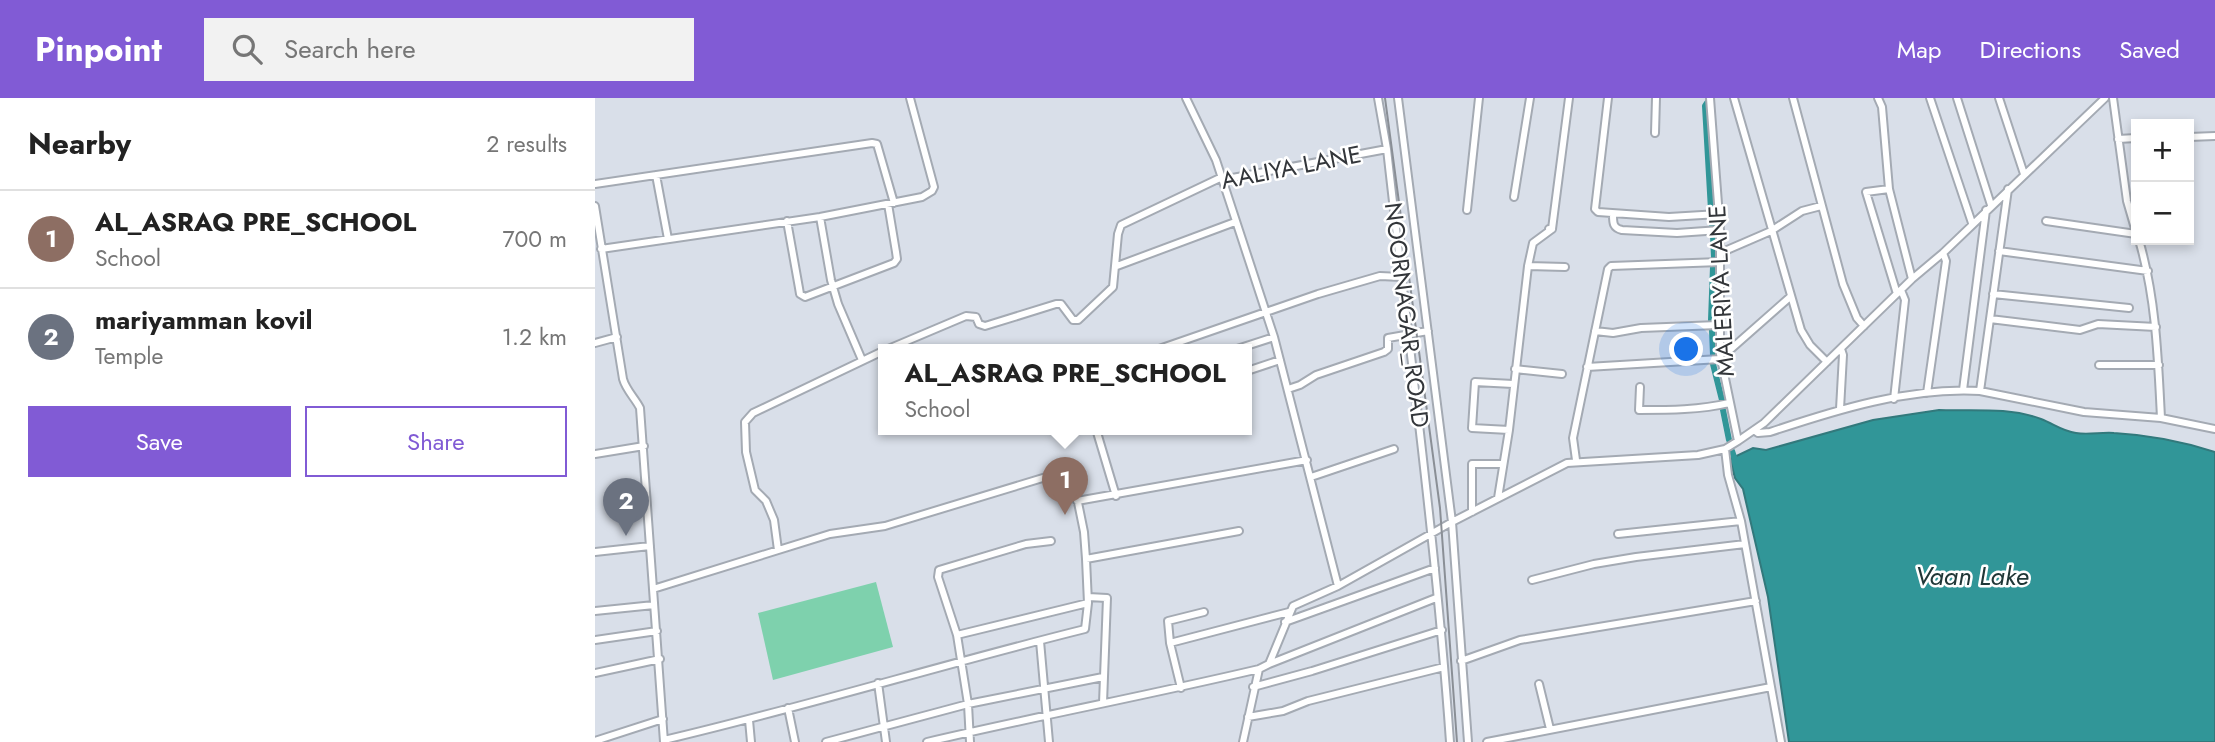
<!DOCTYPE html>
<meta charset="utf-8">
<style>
body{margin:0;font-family:Jost,sans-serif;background:#f2f2f2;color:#222}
.controls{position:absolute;right:21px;top:21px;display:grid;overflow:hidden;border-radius:0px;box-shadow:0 4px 10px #0003}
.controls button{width:63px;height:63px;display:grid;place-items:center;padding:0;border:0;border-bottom:2px solid #e0e0e0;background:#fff;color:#222;font:35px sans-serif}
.you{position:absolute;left:1092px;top:252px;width:24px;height:24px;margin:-18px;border:5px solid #fff;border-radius:50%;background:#1a73e8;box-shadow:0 0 0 10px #1a73e833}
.badge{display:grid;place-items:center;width:46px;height:46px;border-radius:50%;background:#815bd5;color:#fff;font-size:23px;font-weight:700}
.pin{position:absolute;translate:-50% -58px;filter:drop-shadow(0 2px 4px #0008)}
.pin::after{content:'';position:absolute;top:37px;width:24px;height:21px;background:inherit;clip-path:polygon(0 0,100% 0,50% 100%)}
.popup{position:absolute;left:283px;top:246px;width:374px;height:91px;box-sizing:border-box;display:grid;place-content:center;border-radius:0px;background:#fff;filter:drop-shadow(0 2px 5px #0005);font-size:23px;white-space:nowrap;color:#767676}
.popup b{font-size:26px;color:#222}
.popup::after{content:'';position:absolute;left:50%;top:100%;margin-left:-14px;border:14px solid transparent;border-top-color:#fff}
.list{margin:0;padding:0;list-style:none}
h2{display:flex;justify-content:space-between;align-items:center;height:91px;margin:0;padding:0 28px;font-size:30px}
h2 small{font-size:23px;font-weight:400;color:#767676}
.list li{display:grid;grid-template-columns:46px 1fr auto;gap:21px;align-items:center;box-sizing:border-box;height:98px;padding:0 28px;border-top:2px solid #e0e0e0}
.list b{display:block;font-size:26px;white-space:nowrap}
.list p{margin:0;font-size:23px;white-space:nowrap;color:#767676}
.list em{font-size:23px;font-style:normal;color:#767676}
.actions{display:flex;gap:14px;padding:21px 28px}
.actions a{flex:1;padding:16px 0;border:2px solid #815bd5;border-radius:0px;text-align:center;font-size:24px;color:#815bd5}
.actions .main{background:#815bd5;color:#fff}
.icon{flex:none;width:38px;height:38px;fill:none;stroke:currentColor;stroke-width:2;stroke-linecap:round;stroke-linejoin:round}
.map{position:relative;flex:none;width:1620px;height:644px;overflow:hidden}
header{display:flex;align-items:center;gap:42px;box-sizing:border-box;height:98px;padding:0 35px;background:#815bd5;color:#fff}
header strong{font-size:33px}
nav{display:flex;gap:38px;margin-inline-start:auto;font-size:24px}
.search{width:490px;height:63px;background:#f2f2f2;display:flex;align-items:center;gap:18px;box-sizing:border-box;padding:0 24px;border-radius:0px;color:#767676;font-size:26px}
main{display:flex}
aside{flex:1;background:#fff}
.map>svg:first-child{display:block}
.green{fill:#7ed1ad}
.water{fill:#319698;stroke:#32797c;stroke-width:2}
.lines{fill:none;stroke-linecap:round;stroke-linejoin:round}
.canal{stroke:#319698;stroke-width:6}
.minor-casing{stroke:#a4aab3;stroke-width:10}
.minor{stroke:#fff;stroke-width:6}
.rail{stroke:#8a8f96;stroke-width:2}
.labels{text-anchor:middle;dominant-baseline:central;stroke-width:5;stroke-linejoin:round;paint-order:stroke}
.street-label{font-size:24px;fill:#33363a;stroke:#fff}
.water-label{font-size:26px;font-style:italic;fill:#203737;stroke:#fff}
</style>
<header>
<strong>Pinpoint</strong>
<div class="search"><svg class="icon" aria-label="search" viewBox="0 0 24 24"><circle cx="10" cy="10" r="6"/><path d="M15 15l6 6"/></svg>Search here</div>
<nav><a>Map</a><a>Directions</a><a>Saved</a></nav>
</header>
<main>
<aside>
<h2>Nearby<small>2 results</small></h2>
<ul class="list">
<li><span class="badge" style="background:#8d6e63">1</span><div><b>AL_ASRAQ PRE_SCHOOL</b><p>School</p></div><em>700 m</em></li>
<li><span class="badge" style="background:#6b7280">2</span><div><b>mariyamman kovil</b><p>Temple</p></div><em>1.2 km</em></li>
</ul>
<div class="actions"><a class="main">Save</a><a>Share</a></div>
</aside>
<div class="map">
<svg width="1620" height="644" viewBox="0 0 1620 644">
<rect width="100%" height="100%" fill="#d9dfe9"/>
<path class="green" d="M281,484L298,549L178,582L163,515Z"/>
<path class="water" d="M1344,312C1378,313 1414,309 1446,321C1459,326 1467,333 1481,335C1493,337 1507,334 1519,335C1555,337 1586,343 1620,354V644H1194L1173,499L1148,391L1140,380L1135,361L1158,350L1171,352L1278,322Z"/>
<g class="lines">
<path class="canal" d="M1112,5L1110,8L1116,112
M1116,121L1117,127
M1118,137L1119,159
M1116,222L1118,169
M1117,232L1118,257
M1118,266L1127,302
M1128,312L1134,342
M1137,353L1139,359"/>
<defs>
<path id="minor" d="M591,0L621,62L679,239L743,488
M783,0L792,51C814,249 841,446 855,644
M803,0L857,424L873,644
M1013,0L1000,111L1003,114L1074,119L1124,116
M1115,0L1125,132V256L1143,343
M1139,0L1206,232L1215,247L1232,264
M1198,0L1248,186L1262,220L1269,228
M1283,0L1287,9L1294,91L1317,181
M1335,0L1377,125
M1362,0L1396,107
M1404,0L1429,76
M1518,0L1532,103L1541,134
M1060,35L1061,0
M1594,39L1620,38
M1523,41L1541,40
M61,77L73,141
M0,86L277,45L282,46L299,105
M1294,91L1271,94L1302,196
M919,99L935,0
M0,108L28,281C31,292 40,300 45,310L69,644
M872,112L884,0
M1018,117C1018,125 1018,130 1027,132L1082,135L1125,132
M225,119L236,182L243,206L267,262
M192,123L204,190L205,196L210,199L299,165L302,161L301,154L293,106
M1451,123L1541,136
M957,131L974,0
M1544,142C1561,200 1563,260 1566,320
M6,151L225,119L327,99L337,93L339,89L315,0
M1404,153L1553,173
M1125,155L1176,133L1207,113L1226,108
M522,168L640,124
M933,168L938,145L957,131H954
M1398,196L1534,210
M1395,221L1485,232L1503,226L1561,229
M1000,233L1018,235L1046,230L1123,227
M0,245L22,239
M293,251L371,218L381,219L384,226L390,228L461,206H466L478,222H483L518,189L523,136L526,127L627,79L632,81L792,51
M564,251L723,196L785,178L806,179
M642,251L679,239
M1125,256L1136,251L1195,199
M1504,267H1564
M992,269L1125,261
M920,271L967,276
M652,273L685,262
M1045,289L1044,312C1074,312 1105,312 1134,305
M693,291L705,287L721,277L789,254L793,251V240L833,233
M1368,292L1391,112
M1385,293L1413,91
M1332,295L1351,163L1348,155
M1299,301L1310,202L1306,192
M1245,311L1248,257L1246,251
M501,331L521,398
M914,332L877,330L880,284L918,286
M1159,332L1163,335L1175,334C1241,312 1314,289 1385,293L1489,314L1566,320L1620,331
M1130,351L1133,377L1146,423L1186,644
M0,356L49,348
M981,362L978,340L1013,171L1016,168L1125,164
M716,379L799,351
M903,400L914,332L933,168L970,169
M482,403L712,362
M877,414V366H908
M1023,436L1146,423
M183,452L179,422L171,403L160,392L151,354L150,324L158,315L288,253
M0,454L55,448
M491,461L644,433
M937,482L999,466L1041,459L1150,446
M58,491L235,436L290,428L474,372L477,375L489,434L491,461L493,505L490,531C349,566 210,609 69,642
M493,499L512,500L508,605
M0,513L59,507
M690,524L840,470
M362,537L343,479L344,472L431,446L456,443
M0,542L62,533
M445,543L454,644
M575,545L694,514
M866,563L925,542L1161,503
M674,566L841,500
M0,575L65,561
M283,585L291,644
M944,586L955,631
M658,589L717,573L847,532
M586,590L575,545L573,523L609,514
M193,610L200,644
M653,619L688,613L713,603L849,569
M154,622L156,644
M0,643L68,621
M231,644L373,606L508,579
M332,644C443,618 554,597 664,571L674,566L698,508L743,488L857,424L972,365L1103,357L1130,351L1143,343L1169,325L1317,181L1348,155L1510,0
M375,644L373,606L362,537L493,505
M648,644L664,571
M892,644L1176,589"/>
</defs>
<use href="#minor" class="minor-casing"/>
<use href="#minor" class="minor"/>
<path class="rail" d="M790,0L845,410L862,644"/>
</g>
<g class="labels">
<g class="street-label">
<text transform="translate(696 69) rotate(-11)">AALIYA LANE</text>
<text transform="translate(1126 193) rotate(-93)">MALERIYA LANE</text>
<text transform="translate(812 217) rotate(83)">NOORNAGAR_ROAD</text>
</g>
<g class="water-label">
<text x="1377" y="478">Vaan Lake</text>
</g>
</g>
</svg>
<div class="controls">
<button>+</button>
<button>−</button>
</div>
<div class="you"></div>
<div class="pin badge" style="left:470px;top:417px;background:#8d6e63">1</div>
<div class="popup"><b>AL_ASRAQ PRE_SCHOOL</b>School</div>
<div class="pin badge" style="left:31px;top:438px;background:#6b7280">2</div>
</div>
</main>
